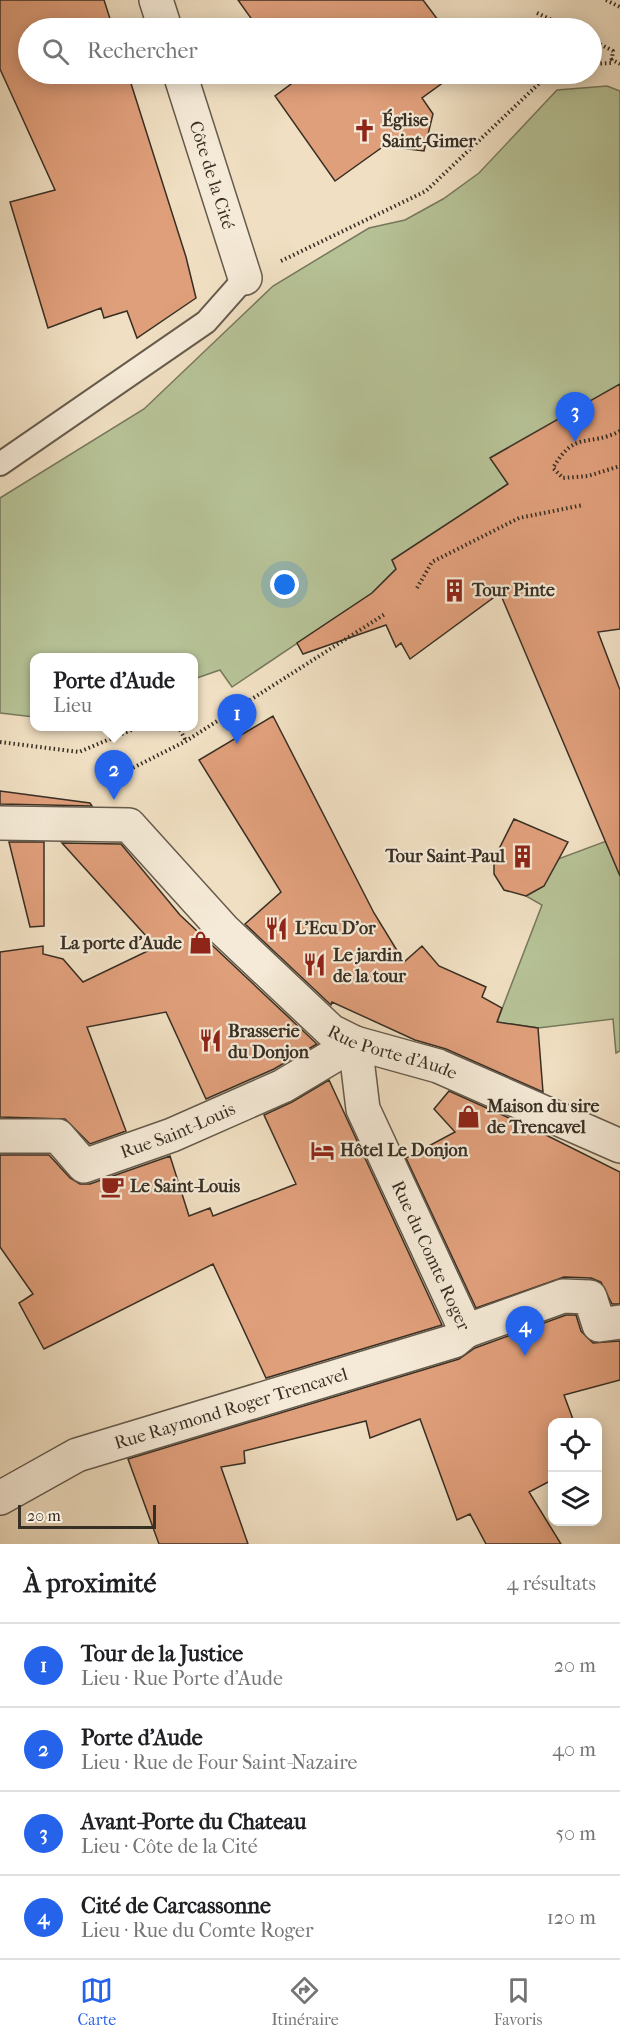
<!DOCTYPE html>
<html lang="fr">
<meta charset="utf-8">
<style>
body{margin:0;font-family:"IM FELL French Canon",serif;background:#f2f2f2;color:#202124}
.controls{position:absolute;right:18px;bottom:18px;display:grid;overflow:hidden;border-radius:12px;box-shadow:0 3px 15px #0003}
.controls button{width:54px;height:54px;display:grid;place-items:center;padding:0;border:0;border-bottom:2px solid #e0e0e0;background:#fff;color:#202124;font:30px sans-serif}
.scale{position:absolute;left:18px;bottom:15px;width:138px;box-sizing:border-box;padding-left:6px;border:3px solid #382f24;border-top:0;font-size:16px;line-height:21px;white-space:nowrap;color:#382f24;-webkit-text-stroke:4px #f5ead7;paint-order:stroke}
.you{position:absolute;left:285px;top:585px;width:21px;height:21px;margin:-15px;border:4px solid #fff;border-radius:50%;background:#1a73e8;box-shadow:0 0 0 9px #1a73e833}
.badge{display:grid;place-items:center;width:39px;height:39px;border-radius:50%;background:#2563eb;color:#fff;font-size:20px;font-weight:700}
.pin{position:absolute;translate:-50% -50px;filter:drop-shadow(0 2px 3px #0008)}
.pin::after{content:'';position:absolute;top:32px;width:21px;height:18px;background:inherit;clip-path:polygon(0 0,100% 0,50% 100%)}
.popup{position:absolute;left:30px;top:653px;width:168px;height:78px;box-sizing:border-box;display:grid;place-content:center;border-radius:12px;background:#fff;filter:drop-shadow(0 2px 4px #0005);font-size:20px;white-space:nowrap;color:#757577}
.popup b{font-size:22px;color:#202124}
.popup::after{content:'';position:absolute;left:50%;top:100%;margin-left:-12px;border:12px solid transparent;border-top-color:#fff}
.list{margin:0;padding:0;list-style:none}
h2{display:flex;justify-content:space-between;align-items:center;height:78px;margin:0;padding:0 24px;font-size:26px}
h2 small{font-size:20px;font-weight:400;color:#757577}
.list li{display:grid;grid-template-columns:39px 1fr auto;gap:18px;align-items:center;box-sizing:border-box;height:84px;padding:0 24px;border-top:2px solid #e0e0e0}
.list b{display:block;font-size:22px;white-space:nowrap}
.list p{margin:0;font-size:20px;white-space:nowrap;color:#757577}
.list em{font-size:20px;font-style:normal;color:#757577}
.icon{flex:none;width:33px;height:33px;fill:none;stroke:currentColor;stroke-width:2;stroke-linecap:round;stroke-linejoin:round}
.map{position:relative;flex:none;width:620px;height:1544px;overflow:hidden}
.search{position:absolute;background:#fff;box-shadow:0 3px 15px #0003;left:18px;right:18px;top:18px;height:66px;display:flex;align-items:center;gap:15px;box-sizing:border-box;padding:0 21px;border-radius:33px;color:#757577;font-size:22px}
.sheet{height:414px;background:#fff}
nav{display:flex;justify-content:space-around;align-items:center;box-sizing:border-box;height:84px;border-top:2px solid #e0e0e0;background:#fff;font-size:16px;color:#757577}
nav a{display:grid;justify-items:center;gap:3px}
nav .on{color:#2563eb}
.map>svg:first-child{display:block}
.green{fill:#b6c296;stroke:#77785d;stroke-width:1.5}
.building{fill:#e09f7b;stroke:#382f24;stroke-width:1.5}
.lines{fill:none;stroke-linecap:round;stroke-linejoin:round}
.lane-casing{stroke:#665b4c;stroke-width:26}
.street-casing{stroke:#665b4c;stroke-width:36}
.path{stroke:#382f24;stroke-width:4;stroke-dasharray:1.5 3;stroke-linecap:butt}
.lane{stroke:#f5ead7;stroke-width:22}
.street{stroke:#f5ead7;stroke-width:33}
.labels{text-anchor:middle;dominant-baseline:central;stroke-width:4.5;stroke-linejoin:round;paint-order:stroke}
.poi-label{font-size:18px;font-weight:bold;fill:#382f24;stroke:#f5ead7;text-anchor:start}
.street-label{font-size:18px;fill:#382f24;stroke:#f5ead7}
</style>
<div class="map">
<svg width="620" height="1544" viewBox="0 0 620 1544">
<rect width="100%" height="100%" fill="#f0dfc2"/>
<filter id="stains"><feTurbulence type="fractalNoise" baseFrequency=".00333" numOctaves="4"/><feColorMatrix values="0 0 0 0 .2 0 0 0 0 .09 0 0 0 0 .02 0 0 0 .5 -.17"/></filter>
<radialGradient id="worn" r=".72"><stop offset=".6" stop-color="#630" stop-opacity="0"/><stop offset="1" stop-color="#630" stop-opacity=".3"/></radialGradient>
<path class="green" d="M607,86L620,91V384L491,457L508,484L392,560L396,569L372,593L232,687L220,670L194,679V658H34V717L0,713V498L144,409L273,286L369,228L405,220L443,199L479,173L557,90Z
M620,836V1051L616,1053L613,1019L538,1028L497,1022L542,905L526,896L544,886L550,862Z"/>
<path class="building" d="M0,0H104L113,28H28V74H128L186,257L196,298L137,338L127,311L104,318L101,308L48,328L10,202L55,190L0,69Z
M238,0H423L444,28H258Z
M290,74H455L422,98L433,114L424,151L384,146L335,181L275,96L295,81Z
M620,384V629L598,632L620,690V876L500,593L410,659L401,643L396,647L386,625L303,654L297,643L372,593L396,569L392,560L508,484L490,458Z
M273,716L374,913L404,962L422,946L439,966L486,987L482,997L502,1008L497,1022L538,1028L543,1092L446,1049L415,1040L332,1002L331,1005L245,924L281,892L199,760Z
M0,791L90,803L92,806L0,804Z
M514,819L568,842L544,886L526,896L504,890L494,874V859Z
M9,842H44V926L30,927Z
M62,843L121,844L180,915L317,1044L274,1069L206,1099L166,1012L87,1027L126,1131L90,1144L65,1119L0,1117V952L43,946V954L63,959L83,982L156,947Z
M329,1080L442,1325L266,1378L213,1264L44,1349L19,1303L33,1294L0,1247V1155H49L70,1178L80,1184H90L170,1156L189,1216L210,1208L213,1216L296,1184L264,1115L292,1102Z
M449,1091L536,1130L620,1172V1304H612L601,1282L591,1278L564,1277L476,1308L406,1158L455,1132L434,1109Z
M566,1315H576L581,1331L593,1343L620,1341V1380L564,1395L574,1422H552V1480L529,1492L561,1544H486L470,1514L457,1520L420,1419L370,1438L366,1421L244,1451L245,1463L221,1467L248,1544H159L128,1459L459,1359L475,1348Z"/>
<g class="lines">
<defs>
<path id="lane" d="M0,464L206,322L245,278"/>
<g id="street">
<path d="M156,0L165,28"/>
<path id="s1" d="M180,74L245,278"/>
<path id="s2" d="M0,823L129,825L224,930L331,1031L355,1043L438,1066L620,1146"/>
<path id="s3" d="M355,1043L363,1109L466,1331L563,1296L590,1297L599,1325L620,1322"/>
<path id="s4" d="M0,1136H58L84,1166L172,1135L283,1086L355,1043"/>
<path id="s5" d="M0,1498L77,1455L454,1341L466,1331"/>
</g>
</defs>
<use href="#lane" class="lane-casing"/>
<use href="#street" class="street-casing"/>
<path class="path" d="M606,0L620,7
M537,13L569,28
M592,40L613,51L611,63L592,64
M611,59L620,64
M281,261L426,191L549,74
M620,431C587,448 576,429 553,468L563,478L588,476L620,466
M417,588L432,562L519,518L583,505
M178,726L186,741
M0,742L79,752L141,726
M105,782L186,741L385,614"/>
<use href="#lane" class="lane"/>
<use href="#street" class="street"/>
</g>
<defs>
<symbol id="church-bare" viewBox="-9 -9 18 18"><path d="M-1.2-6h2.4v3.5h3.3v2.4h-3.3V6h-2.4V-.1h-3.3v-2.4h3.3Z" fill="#8f2418" stroke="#f5ead7" stroke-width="2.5" paint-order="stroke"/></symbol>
<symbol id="building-bare" viewBox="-9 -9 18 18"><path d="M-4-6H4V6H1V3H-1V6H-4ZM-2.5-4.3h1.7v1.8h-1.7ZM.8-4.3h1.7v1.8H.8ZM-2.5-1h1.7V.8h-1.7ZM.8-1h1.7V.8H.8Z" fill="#8f2418" stroke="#f5ead7" stroke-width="2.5" paint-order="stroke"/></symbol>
<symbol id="restaurant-bare" viewBox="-9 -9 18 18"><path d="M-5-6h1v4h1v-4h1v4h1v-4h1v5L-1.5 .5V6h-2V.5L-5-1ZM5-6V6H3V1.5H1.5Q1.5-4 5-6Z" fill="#8f2418" stroke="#f5ead7" stroke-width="2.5" paint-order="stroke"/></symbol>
<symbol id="shop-bare" viewBox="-9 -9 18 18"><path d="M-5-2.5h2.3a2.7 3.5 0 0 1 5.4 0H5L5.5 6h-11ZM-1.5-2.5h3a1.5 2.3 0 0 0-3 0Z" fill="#8f2418" stroke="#f5ead7" stroke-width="2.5" paint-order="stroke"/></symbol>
<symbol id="hotel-bare" viewBox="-9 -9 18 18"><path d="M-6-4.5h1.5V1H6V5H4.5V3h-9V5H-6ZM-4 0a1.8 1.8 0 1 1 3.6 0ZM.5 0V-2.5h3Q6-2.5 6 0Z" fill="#8f2418" stroke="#f5ead7" stroke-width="2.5" paint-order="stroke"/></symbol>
<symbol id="cafe-bare" viewBox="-9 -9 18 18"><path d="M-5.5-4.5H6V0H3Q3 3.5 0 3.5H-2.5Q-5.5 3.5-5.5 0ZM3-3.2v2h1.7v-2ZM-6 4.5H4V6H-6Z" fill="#8f2418" stroke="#f5ead7" stroke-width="2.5" paint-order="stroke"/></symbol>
</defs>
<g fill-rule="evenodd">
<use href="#church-bare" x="348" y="114" width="33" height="33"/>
<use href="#building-bare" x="438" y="574" width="33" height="33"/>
<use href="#building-bare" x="506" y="840" width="33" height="33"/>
<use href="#restaurant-bare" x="260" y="912" width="33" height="33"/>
<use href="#shop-bare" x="184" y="926" width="33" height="33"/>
<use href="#restaurant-bare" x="298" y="948" width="33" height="33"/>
<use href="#restaurant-bare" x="194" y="1024" width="33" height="33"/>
<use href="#shop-bare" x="452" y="1100" width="33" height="33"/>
<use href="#hotel-bare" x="306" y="1134" width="33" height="33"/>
<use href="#cafe-bare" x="96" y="1170" width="33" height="33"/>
</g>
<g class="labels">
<g class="poi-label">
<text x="382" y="120">Église<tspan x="382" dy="21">Saint-Gimer</tspan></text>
<text x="472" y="590">Tour Pinte</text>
<text x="505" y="856" text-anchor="end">Tour Saint-Paul</text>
<text x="295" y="928">L'Ecu D'or</text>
<text x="182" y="943" text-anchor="end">La porte d'Aude</text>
<text x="333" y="955">Le jardin<tspan x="333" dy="21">de la tour</tspan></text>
<text x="228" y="1031">Brasserie<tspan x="228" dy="21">du Donjon</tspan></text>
<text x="487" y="1106">Maison du sire<tspan x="487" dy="21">de Trencavel</tspan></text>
<text x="340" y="1150">Hôtel Le Donjon</text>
<text x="130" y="1186">Le Saint-Louis</text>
</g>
<g class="street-label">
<text stroke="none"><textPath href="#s1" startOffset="106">Côte de la Cité</textPath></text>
<text stroke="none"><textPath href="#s2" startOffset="483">Rue Porte d'Aude</textPath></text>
<text stroke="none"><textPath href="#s4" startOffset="198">Rue Saint-Louis</textPath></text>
<text stroke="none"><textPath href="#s3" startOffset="228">Rue du Comte Roger</textPath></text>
<text stroke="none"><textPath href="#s5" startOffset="249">Rue Raymond Roger Trencavel</textPath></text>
</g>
</g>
<rect width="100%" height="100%" filter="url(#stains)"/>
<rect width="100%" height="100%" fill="url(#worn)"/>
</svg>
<div class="controls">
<button><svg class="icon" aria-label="locate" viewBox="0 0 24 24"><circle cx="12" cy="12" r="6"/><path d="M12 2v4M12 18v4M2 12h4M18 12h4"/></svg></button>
<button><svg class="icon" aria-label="layers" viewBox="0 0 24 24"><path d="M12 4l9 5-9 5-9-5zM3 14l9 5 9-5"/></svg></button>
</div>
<div class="scale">20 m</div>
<div class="you"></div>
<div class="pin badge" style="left:237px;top:744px">1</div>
<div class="pin badge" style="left:114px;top:800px">2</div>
<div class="popup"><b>Porte d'Aude</b>Lieu</div>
<div class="pin badge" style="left:575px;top:442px">3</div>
<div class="pin badge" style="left:525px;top:1356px">4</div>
<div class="search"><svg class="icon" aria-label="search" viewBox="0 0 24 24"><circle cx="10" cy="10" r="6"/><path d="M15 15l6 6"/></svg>Rechercher</div>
</div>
<section class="sheet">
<h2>À proximité<small>4 résultats</small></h2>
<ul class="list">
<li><span class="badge">1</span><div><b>Tour de la Justice</b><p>Lieu · Rue Porte d'Aude</p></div><em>20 m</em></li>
<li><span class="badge">2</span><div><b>Porte d'Aude</b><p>Lieu · Rue de Four Saint-Nazaire</p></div><em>40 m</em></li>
<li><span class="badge">3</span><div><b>Avant-Porte du Chateau</b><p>Lieu · Côte de la Cité</p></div><em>50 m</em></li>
<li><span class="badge">4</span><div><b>Cité de Carcassonne</b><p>Lieu · Rue du Comte Roger</p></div><em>120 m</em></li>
</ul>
</section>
<nav>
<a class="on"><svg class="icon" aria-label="map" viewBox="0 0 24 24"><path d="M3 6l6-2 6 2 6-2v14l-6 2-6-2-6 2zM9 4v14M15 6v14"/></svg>Carte</a>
<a><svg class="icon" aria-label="directions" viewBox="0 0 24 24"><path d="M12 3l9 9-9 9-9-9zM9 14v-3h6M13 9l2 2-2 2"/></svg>Itinéraire</a>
<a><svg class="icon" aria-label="saved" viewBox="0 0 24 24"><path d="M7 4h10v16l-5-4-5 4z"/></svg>Favoris</a>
</nav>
